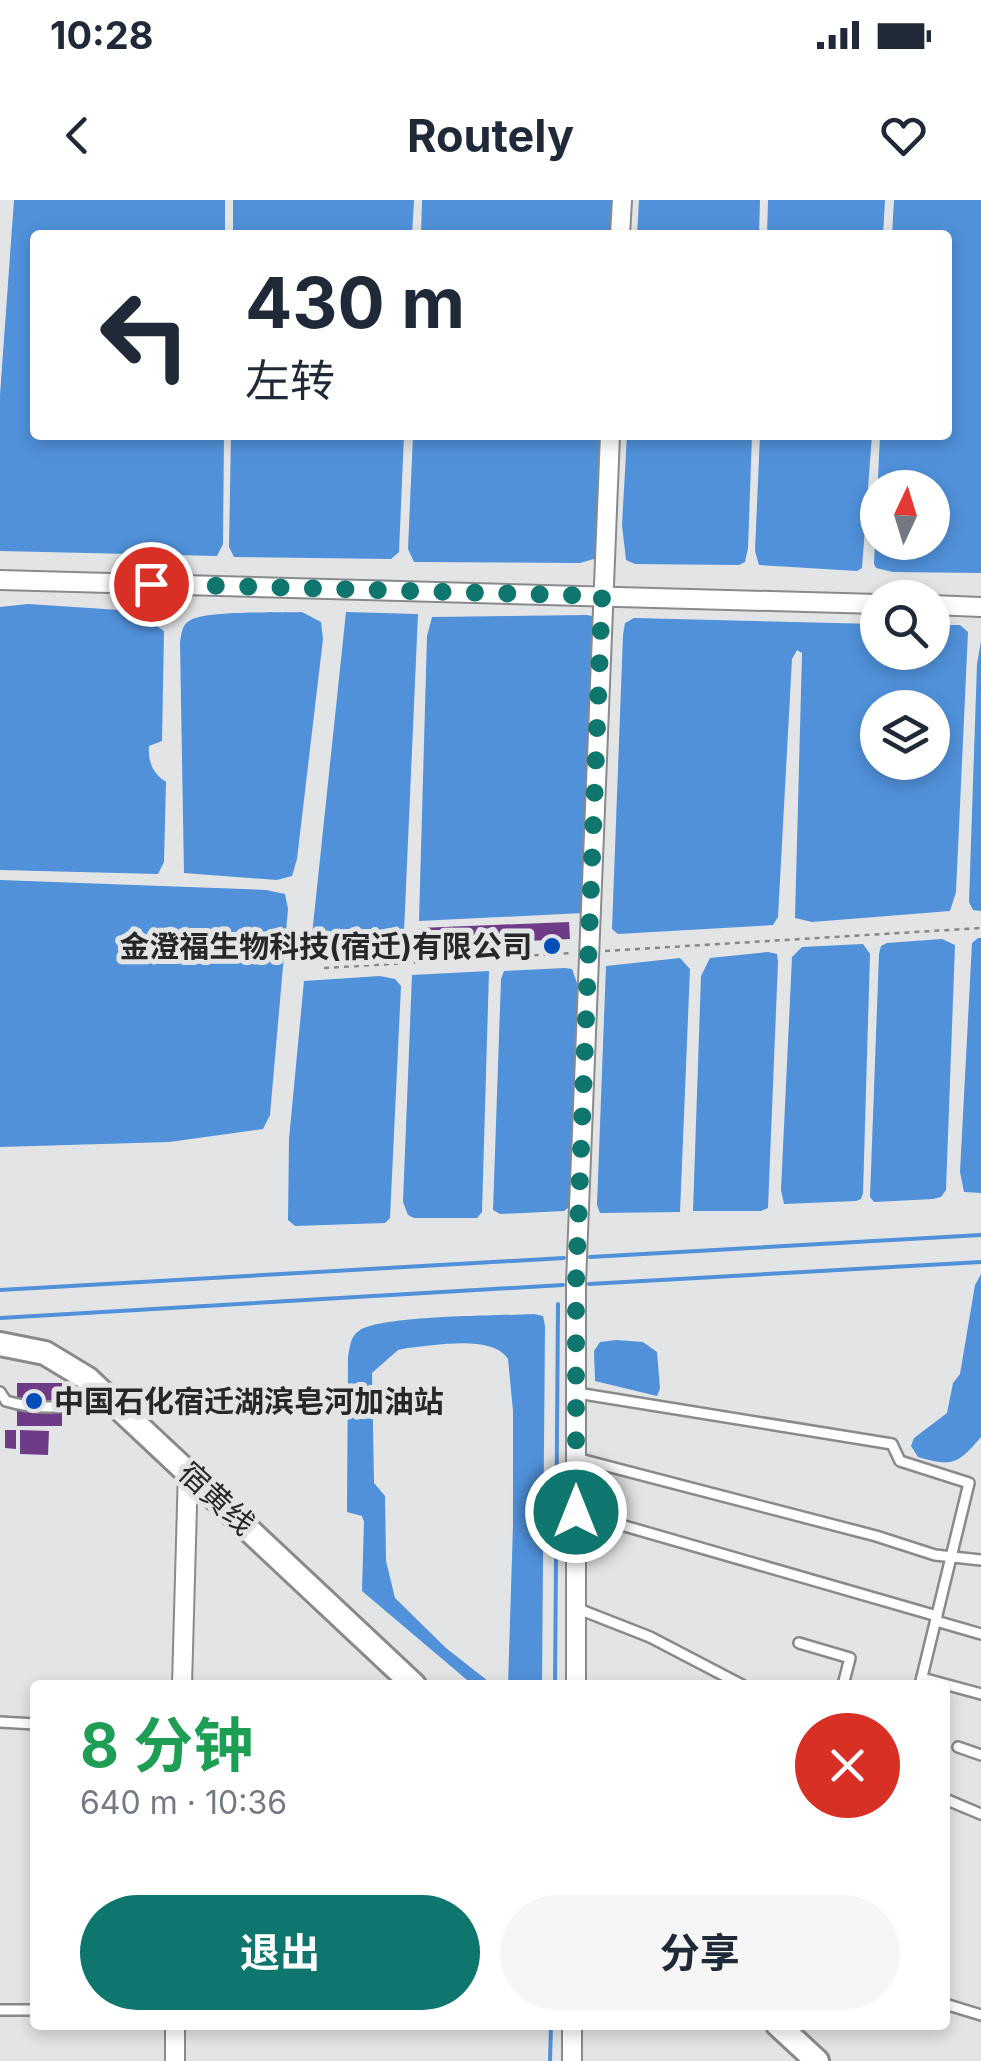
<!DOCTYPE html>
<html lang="zh">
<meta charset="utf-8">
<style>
body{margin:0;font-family:Inter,"Noto Sans SC",sans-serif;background:#f6f6f7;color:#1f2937;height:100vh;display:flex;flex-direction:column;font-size:38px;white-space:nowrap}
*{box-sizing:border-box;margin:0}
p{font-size:32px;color:#747a83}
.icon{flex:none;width:55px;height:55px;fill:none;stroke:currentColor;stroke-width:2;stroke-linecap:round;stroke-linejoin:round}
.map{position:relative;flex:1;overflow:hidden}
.side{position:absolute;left:30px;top:1480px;width:920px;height:350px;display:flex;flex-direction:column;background:#fff;border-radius:10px;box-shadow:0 5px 15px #0003}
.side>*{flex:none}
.guide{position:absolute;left:30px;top:30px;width:922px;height:210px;border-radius:10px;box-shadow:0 5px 15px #0003;background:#fff;color:#1f2937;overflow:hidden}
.needle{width:65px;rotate:4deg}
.controls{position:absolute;left:860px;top:270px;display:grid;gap:20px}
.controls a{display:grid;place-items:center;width:90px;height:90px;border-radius:50%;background:#fff;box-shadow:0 5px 15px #0003;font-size:50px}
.pin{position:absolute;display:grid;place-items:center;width:85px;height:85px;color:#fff;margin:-42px;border:5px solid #fff;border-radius:50%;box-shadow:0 2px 10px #0007}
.me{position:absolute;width:110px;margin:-55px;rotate:0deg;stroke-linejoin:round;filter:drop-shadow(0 0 8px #0008)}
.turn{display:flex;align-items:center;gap:35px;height:210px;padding:0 50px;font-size:45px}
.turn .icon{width:130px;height:130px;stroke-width:2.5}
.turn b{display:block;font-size:70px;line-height:85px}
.round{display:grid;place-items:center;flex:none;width:105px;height:105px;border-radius:52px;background:#f6f6f7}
.overview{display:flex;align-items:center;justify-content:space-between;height:170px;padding:0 50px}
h1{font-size:60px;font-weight:700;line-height:75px;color:#1e9e55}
.cta{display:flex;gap:20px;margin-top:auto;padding:20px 50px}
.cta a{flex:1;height:115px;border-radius:60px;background:#0f766e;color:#fff;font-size:40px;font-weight:700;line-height:115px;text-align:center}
.cta a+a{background:#f6f6f7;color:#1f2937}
.status{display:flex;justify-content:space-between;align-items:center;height:70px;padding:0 50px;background:#fff;direction:ltr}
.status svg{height:28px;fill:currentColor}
header{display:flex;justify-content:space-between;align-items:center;height:130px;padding:0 50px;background:#fff;font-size:45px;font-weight:700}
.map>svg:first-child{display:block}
.water{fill:#5091da;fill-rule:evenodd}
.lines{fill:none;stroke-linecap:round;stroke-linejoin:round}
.stream{stroke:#5091da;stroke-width:4}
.building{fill:#6e3c86}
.lane-casing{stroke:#898a8b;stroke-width:14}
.street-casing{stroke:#898a8b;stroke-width:22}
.secondary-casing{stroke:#898a8b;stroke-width:28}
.path{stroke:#868788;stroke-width:2.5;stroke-dasharray:5 5;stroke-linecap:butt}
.lane{stroke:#fff;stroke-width:9}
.street{stroke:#fff;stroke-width:18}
.secondary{stroke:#fff;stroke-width:22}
.route{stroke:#0f766e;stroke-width:18;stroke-dasharray:0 32.4}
.poi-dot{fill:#004fb8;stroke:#e3e4e5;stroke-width:4}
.labels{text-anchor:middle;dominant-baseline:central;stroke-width:10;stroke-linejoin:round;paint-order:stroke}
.poi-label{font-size:30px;font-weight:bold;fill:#262727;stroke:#e3e4e5;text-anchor:end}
.street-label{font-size:30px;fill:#262727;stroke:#e3e4e5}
</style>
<div class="status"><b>10:28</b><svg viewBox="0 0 49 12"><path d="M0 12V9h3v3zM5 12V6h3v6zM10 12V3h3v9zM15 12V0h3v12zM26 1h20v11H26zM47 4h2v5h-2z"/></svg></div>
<header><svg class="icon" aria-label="back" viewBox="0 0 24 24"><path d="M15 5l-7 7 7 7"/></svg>Routely<svg class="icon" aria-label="heart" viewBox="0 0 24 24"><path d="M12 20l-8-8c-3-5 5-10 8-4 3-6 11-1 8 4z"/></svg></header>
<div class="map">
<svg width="981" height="1861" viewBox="0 0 981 1861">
<rect width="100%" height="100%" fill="#e3e4e5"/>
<g class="water">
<polygon points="14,0 225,0 225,35 35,35 35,235 224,235 223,344 217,356 0,351 0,195"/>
<polygon points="233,0 414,0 412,35 233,35"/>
<polygon points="422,0 616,0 614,35 421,35"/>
<polygon points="639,0 760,0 759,35 637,35"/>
<polygon points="768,0 885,0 883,35 767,35"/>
<path d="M 894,0 L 981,0 L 981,373 L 893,372 L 876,368 L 874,364 L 880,235 L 948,235 L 948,35 L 892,35 ZM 878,288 L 932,288 L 932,342 L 878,342 Z"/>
<polygon points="231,235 404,235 399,352 391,359 234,357 229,347"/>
<polygon points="413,235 605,235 597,358 580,363 414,362 408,349"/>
<polygon points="627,235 752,235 748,348 745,362 739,365 635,364 626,360 622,325"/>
<polygon points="760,235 872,235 862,368 857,371 759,365 755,351"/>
<path d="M 28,404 L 135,411 L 164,431 L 162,541 L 149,546 C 148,561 152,573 166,582 L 164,662 L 158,674 L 0,670 L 0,407 Z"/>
<path d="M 302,412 L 321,422 L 323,439 L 297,659 L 292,676 L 277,680 L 184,673 L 180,443 C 181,435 182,425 189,421 C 203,410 281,413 302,412 Z"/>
<polygon points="346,412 418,414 404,732 392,749 310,754"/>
<polygon points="587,415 595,417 583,713 419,721 427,436 432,417"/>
<path d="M 634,418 L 877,424 L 878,452 L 932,452 L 933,425 L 960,425 L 968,432 L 956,692 L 950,711 L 812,722 L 795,718 L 802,453 L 797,450 L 792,459 L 778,717 L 773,725 L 758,726 L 618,734 L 612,729 L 623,435 L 625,423 ZM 878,508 L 932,508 L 932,562 L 878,562 Z"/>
<polygon points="981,441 981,711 973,710 969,702 977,464"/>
<polygon points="0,680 266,690 285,694 288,709 270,915 263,929 169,942 0,947"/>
<polygon points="978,738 981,738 981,993 964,992 960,972 972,743"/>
<polygon points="942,739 955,745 946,990 941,997 933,999 874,1002 870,997 879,754 881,746 887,743"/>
<polygon points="863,744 870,754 863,993 861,999 856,1001 784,1004 781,990 792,757 802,747"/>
<polygon points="768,752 777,754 778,762 768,1008 761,1011 693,1011 701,776 710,758"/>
<polygon points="680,758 690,769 680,1012 600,1013 597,1005 606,766"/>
<polygon points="565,768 572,769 578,786 569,1007 564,1011 500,1014 493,1010 501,779 504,771"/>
<polygon points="489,771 482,1012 477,1018 414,1018 408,1015 403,1002 412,775"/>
<polygon points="380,776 395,779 401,786 390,1018 385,1023 295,1026 288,1020 289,939 304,781"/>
<path d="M 981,1074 L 981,1237 C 958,1264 953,1267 918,1257 L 911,1246 L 914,1238 L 947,1213 L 953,1183 L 960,1174 L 975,1085 Z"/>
<path d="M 534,1114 L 543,1116 L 545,1126 L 542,1485 L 508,1485 L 513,1325 L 513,1211 L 508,1159 C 492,1134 433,1146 407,1148 L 398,1150 L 372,1173 L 374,1283 L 385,1296 L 386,1361 L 395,1398 L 446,1448 L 493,1485 L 473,1485 L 362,1391 L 364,1322 L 362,1316 L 347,1312 L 348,1157 C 350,1147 350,1136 360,1130 C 386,1115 499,1116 534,1114 Z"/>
<polygon points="616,1140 643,1142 657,1152 660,1188 657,1196 595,1181 594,1151 600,1142"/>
</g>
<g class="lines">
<g class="stream">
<polyline points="590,1057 981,1035"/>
<polyline points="589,1084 981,1062"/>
<polyline points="0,1090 564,1058"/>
<polyline points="0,1118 563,1085"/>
<polyline points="555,1485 558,1104"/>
<polyline points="550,1861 551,1825"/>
</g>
</g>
<g class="building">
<polygon points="569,722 570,739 420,746 419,728"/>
<rect x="17" y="1183" width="45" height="43"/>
<polygon points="5,1230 16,1230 16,1249 5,1248"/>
<polygon points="20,1230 49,1231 48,1255 20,1254"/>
</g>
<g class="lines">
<defs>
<g id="lane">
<path d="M 0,1192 L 6,1201 C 40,1211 71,1208 105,1197"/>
<polyline points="577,1193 892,1244 900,1261 969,1283 920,1485"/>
<polyline points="576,1258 876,1336 935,1355 981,1360"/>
<polyline points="576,1312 937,1416"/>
<polyline points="576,1408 650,1437 742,1485"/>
<polyline points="936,1421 981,1434"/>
<polyline points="799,1443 850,1458 843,1485"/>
<polyline points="922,1478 981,1494"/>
<polyline points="0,1522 35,1524"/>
<polyline points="958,1547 981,1555"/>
<polyline points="945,1599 981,1614"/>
<polyline points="945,1804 981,1815"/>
<polyline points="0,1810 35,1810"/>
</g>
<g id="street">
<polyline points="620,35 622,0"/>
<polyline points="0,380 878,404"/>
<polyline points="932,405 981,407"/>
<polyline points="182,1485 188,1270"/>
<polyline points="576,1485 576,1082 610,235"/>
<polyline points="175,1861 175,1825"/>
<polyline points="572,1861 572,1825"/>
</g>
<g id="secondary">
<polyline points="0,1144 45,1153 88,1179 414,1485"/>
<polyline points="778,1825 817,1861"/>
</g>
</defs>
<use href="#lane" class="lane-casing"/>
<use href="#street" class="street-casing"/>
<use href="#secondary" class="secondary-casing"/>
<g class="path">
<polyline points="605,751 981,728"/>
<polyline points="324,768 572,753"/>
</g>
<use href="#lane" class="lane"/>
<use href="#street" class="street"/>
<use href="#secondary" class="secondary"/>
</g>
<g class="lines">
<polyline class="route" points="151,384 602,396 576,1082 576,1312"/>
</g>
<g class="poi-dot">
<circle cx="552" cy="746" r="10"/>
<circle cx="34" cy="1201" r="10"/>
</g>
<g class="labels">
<g class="poi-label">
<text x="532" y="746">金澄福生物科技(宿迁)有限公司</text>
<text x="54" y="1201" text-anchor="start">中国石化宿迁湖滨皂河加油站</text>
</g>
<g class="street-label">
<text transform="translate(217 1298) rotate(43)">宿黄线</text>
</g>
</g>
</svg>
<div class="controls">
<a><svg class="needle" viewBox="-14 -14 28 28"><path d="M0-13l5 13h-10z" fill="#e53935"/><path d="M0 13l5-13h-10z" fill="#747a83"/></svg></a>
<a><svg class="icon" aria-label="search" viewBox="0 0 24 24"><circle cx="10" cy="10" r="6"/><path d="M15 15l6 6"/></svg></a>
<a><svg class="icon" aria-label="layers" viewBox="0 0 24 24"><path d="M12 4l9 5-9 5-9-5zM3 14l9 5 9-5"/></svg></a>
</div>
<div class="pin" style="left:151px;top:384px;background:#d93025"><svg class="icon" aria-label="arrive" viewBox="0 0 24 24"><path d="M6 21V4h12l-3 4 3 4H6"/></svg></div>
<svg class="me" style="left:576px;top:1312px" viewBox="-20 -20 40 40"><circle r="17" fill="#0f766e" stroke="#fff" stroke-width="3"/><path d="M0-11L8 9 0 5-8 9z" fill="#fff"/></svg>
<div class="guide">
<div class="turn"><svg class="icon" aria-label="left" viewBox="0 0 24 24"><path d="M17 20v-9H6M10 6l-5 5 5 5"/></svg><div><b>430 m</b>左转</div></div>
</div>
<section class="side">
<div class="overview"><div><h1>8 分钟</h1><p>640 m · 10:36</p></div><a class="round" style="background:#d93025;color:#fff"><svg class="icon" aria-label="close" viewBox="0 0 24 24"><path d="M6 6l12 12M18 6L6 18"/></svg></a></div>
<div class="cta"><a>退出</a><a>分享</a></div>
</section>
</div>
